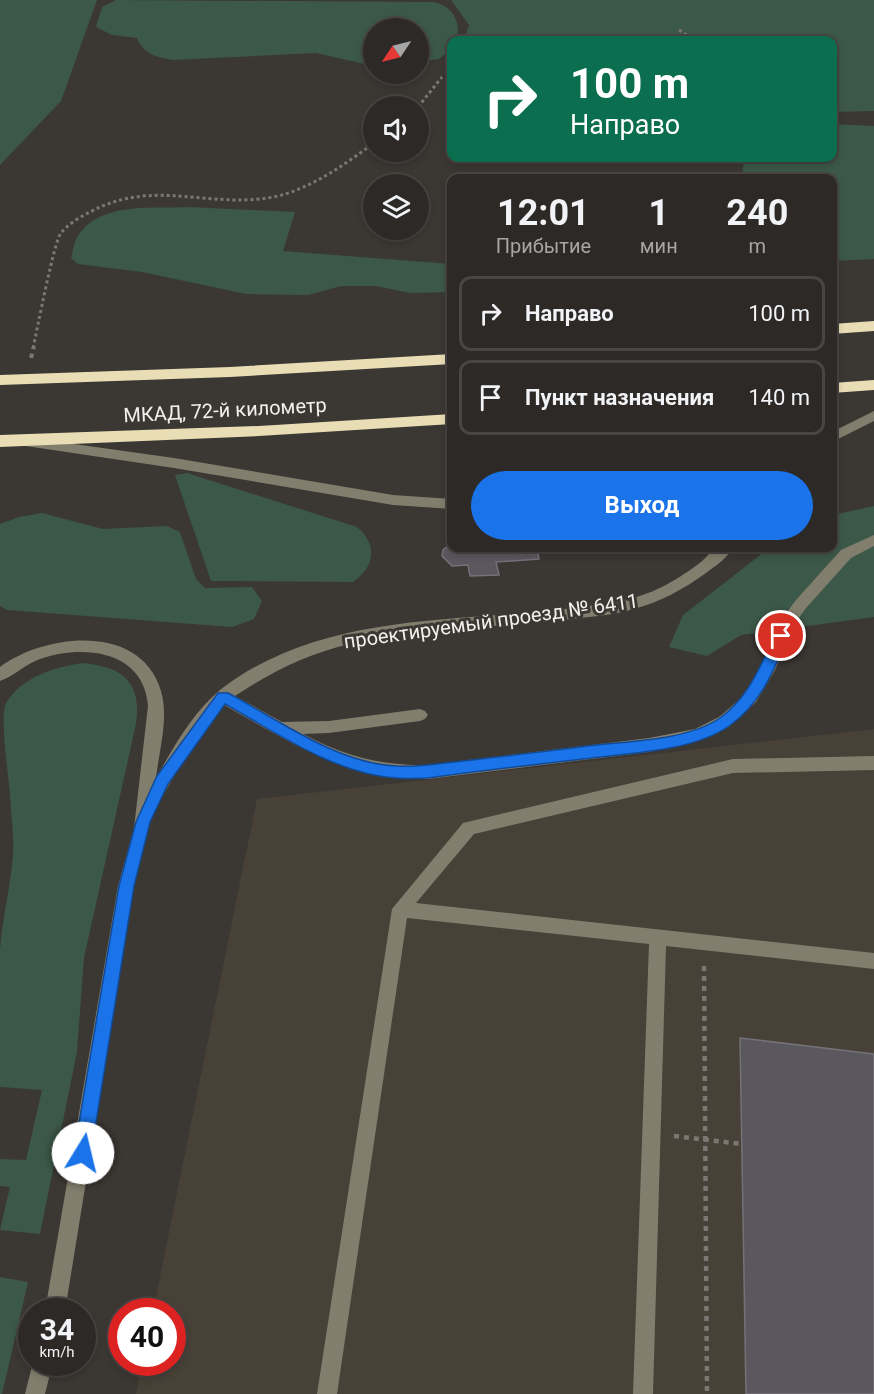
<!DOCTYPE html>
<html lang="ru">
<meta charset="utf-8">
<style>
body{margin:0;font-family:Roboto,sans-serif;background:#383532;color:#f1f3f6;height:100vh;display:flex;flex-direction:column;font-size:22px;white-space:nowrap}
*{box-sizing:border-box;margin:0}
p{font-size:20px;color:#a6a6a7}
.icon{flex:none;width:33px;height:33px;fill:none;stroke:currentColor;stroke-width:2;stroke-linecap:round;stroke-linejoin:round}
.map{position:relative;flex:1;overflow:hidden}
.panel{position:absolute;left:447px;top:174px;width:390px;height:378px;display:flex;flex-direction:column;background:#2c2926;border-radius:12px;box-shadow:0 3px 9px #0003,0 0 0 2px #484543}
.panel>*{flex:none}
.top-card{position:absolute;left:447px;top:36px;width:390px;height:126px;border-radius:12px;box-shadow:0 3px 9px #0003,0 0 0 2px #484543;background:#0b6e4f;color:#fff;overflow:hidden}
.needle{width:39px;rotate:235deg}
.buttons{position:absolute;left:363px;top:18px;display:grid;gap:12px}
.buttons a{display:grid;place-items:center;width:66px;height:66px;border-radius:50%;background:#2c2926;box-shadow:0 3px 9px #0003,0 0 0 2px #484543;font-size:30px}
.speed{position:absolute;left:18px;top:1298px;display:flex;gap:12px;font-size:30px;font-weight:700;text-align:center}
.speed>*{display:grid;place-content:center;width:78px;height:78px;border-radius:50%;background:#2c2926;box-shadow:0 3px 9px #0003,0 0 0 2px #484543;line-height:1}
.speed small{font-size:15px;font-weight:400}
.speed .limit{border:9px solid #d22;background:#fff;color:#111}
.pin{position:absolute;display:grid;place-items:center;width:51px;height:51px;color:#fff;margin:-26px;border:3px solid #fff;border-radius:50%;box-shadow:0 2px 6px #0007}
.me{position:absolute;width:66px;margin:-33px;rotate:9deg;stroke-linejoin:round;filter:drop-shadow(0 0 4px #0008)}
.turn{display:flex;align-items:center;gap:21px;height:126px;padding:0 24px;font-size:27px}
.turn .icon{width:78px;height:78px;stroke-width:2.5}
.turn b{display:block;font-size:42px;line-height:51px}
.eta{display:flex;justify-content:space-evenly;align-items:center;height:102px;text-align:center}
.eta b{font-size:36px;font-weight:700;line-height:42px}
.primary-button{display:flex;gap:12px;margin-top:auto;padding:12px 24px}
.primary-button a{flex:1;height:69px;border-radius:36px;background:#1a73e8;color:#fff;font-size:24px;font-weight:700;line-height:69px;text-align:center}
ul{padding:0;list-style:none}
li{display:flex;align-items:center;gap:18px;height:75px;margin:0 12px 9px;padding:0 12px;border:3px solid #484543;border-radius:12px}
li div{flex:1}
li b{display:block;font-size:22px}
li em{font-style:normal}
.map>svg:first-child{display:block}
.built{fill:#484138}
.green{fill:#3c5848}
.building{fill:#5a585e;stroke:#747278;stroke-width:1.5}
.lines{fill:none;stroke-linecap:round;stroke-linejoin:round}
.path-far2{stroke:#7b7874;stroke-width:3;stroke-dasharray:3 3;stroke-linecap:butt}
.path-far1{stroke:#7b7874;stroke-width:4;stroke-dasharray:4.5 4.5;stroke-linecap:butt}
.path{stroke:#7b7874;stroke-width:4.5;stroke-dasharray:5 5;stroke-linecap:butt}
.minor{fill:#827e6d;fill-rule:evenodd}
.highway{fill:#e9ddb5;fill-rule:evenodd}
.route{fill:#1a73e8;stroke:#114b97;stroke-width:1.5}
.labels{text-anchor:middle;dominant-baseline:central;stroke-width:6;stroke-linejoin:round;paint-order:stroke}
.street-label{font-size:20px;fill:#f2f0ed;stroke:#3b3733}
</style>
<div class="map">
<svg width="874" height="1394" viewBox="0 0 874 1394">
<rect width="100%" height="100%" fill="#3b3733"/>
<polygon class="built" points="874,729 874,1394 136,1394 142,1362 172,1362 172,1311 153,1311 257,799"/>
<g class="green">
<polygon points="0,0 97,0 61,101 0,165"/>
<path d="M 116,0 L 433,2 C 453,6 461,21 457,40 L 452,40 L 451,49 L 439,59 L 419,62 L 418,28 L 374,28 L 373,66 L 316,53 L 173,60 C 157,57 144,55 137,38 L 112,35 L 96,27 L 102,7 Z"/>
<polygon points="451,0 874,0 874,111 833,112 832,40 464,40 469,25"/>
<polygon points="833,124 874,126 874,259 833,261 832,178 742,178 744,158 832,158"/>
<path d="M 189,207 L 295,212 L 283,251 L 451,264 L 451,292 L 411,293 L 375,286 L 341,286 L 308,295 L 246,294 L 142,272 L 78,264 L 71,258 C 73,251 74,241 78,236 C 100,201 154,209 189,207 Z"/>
<path d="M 187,473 L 357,527 C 378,545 375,566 353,582 L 211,581 L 175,475 Z"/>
<polygon points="874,506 874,617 741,635 707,656 669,647 683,615 769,548 832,548 833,515"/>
<polygon points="42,513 103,529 167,526 180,532 196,579 205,588 252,587 262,601 254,619 232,627 7,610 0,606 0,524 19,517"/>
<path d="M 83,663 C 123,667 142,682 136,724 L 84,958 L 77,1052 L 40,1234 L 0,1230 L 10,1187 L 0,1186 L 0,1159 L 26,1160 L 42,1090 L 0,1087 C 0,1042 0,995 0,950 C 2,918 11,886 13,854 C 14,839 12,824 11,809 C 10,782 0,726 5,705 C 20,677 55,667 83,663 Z"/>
<polygon points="0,1277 28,1282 2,1394 0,1394"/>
</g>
<g class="building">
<polygon points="452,543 452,548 537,548 539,559 496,562 499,575 470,576 468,565 452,566 442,556 443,550"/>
<polygon points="740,1038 874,1054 874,1394 746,1394"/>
</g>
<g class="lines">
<g class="path-far2">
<polyline points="679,30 694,40"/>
<polyline points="418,107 442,77"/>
<path d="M 33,348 C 37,331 54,241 61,233 C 68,224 80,217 90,212 C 150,180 199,205 260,199 C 303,195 341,167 374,143"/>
</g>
<polyline class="path-far1" points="31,358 34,346"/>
<g class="path">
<polyline points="704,966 707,1394"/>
<polyline points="674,1136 742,1144"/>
</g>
<g class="minor">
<polygon points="874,411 874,421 832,442 832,432"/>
<polygon points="24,437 174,458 393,495 452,499 452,509 393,505 174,468 19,445 18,442"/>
<path d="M 874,535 L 874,546 L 851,558 L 806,608 L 795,623 L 775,670 L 756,702 L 729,727 L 698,741 L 649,752 L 428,779 C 345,780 294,744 224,705 L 188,752 L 152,814 L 134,886 L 65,1311 L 45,1311 L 118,886 L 134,828 L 148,706 C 144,650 83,644 40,659 C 26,664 14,676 0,681 L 0,667 C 46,633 141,623 161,691 C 169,718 159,751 156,778 C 173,748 193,712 220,690 C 336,600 494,628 628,599 C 654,594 680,578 701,562 C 706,558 712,549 718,548 C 722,546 728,548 732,548 C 728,558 715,566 706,573 C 684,589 660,602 634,609 C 611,616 586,617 562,620 C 491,628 419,628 350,644 C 307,654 271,672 235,696 L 282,722 L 329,721 L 420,709 L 425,711 L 428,715 L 425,719 L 420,721 L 329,733 L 303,734 C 344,756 382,766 428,765 L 649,738 L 695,729 L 719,717 L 746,694 L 762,668 L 784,616 L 796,600 L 841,550 Z"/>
<polygon points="874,756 874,770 733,773 474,834 416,903 874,953 874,969 666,946 653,1394 633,1394 649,944 407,918 337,1394 317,1394 392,909 463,823 733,759"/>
<polygon points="33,1362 53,1362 45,1394 25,1394"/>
</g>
<g class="highway">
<polygon points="874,321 874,331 832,334 832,324"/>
<polygon points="452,354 452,364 230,377 0,385 0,375 230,367"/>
<polygon points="874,380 874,390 832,393 832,383"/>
<polygon points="452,414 452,424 259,436 0,447 0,435 259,426"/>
</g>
</g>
<path class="route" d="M 781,630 L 788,636 C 774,670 761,704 729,726 C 692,752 627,753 583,759 C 531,765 480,771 428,778 C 417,778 406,779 396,778 C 335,774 277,733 225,704 L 168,784 L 150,822 L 134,886 L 91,1153 L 89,1159 L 83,1162 L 77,1159 L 74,1153 L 119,886 L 136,822 L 157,776 L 218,693 L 228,693 C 279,720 336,763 396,766 C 407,767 418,766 428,765 C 481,759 534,753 587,746 C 626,741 687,741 720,718 C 751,695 760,665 777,632 Z"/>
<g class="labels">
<g class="street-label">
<text transform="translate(225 410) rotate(-3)">МКАД, 72-й километр</text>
<text transform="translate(491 621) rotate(-8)">проектируемый проезд № 6411</text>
</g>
</g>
</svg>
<div class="buttons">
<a><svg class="needle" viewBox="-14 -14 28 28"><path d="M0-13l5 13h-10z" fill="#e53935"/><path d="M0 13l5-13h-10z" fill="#a6a6a7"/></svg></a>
<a><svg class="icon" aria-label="sound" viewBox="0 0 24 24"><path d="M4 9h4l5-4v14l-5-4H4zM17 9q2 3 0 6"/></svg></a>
<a><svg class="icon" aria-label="layers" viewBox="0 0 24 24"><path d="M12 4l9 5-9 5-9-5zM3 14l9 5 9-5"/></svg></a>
</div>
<div class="speed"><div>34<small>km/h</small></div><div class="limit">40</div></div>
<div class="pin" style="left:781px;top:636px;background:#d93025"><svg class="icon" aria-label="arrive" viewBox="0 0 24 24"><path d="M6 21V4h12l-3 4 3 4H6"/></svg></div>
<svg class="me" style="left:83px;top:1153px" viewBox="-20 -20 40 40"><circle r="19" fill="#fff"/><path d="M0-13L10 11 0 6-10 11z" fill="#1a73e8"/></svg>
<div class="top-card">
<div class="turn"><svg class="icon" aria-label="right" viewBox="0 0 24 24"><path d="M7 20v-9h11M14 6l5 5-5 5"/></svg><div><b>100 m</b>Направо</div></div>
</div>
<section class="panel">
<div class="eta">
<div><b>12:01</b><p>Прибытие</p></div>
<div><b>1</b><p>мин</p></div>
<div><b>240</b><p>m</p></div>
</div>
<ul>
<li><svg class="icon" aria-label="right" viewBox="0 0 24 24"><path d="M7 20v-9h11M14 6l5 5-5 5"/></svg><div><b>Направо</b></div><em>100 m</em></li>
<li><svg class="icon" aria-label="arrive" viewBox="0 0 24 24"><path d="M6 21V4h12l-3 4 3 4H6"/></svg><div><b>Пункт назначения</b></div><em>140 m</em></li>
</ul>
<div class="primary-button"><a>Выход</a></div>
</section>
</div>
